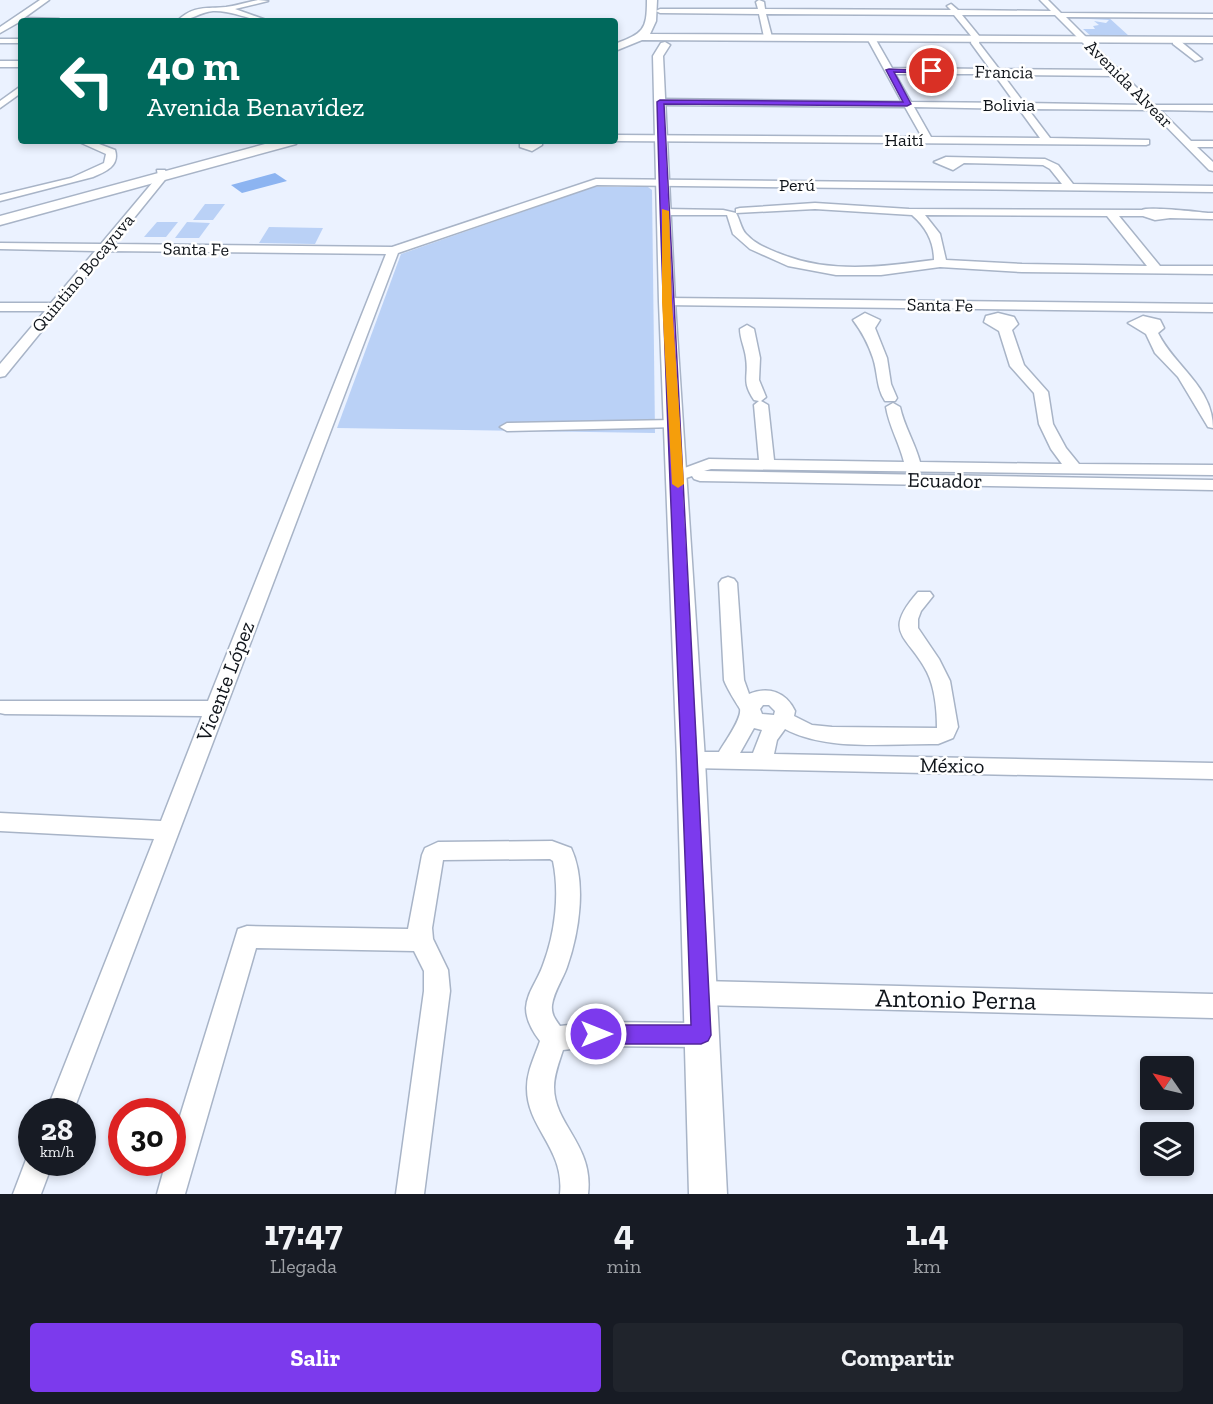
<!DOCTYPE html>
<html lang="es">
<meta charset="utf-8">
<style>
body{margin:0;font-family:"Zilla Slab",serif;background:#20242c;color:#f1f3f6;height:100vh;display:flex;flex-direction:column;font-size:22px;white-space:nowrap}
*{box-sizing:border-box;margin:0}
p{font-size:20px;color:#9ea1a6}
.icon{flex:none;width:33px;height:33px;fill:none;stroke:currentColor;stroke-width:2;stroke-linecap:round;stroke-linejoin:round}
.map{position:relative;height:1194px;overflow:hidden}
.side{display:flex;flex-direction:column;background:#171b24;flex:1}
.side>*{flex:none}
.hud{position:absolute;left:18px;top:18px;width:600px;height:126px;border-radius:6px;box-shadow:0 3px 9px #0003;background:#00695c;color:#fff;overflow:hidden}
.needle{width:39px;rotate:304deg}
.buttons{position:absolute;left:1140px;top:1056px;display:grid;gap:12px}
.buttons a{display:grid;place-items:center;width:54px;height:54px;border-radius:6px;background:#171b24;box-shadow:0 3px 9px #0003;font-size:30px}
.speed{position:absolute;left:18px;top:1098px;display:flex;gap:12px;font-size:30px;font-weight:700;text-align:center}
.speed>*{display:grid;place-content:center;width:78px;height:78px;border-radius:50%;background:#171b24;box-shadow:0 3px 9px #0003;line-height:1}
.speed small{font-size:15px;font-weight:400}
.speed .limit{border:9px solid #d22;background:#fff;color:#111}
.pin{position:absolute;display:grid;place-items:center;width:51px;height:51px;color:#fff;margin:-26px;border:3px solid #fff;border-radius:50%;box-shadow:0 2px 6px #0007}
.me{position:absolute;width:66px;margin:-33px;rotate:90deg;stroke-linejoin:round;filter:drop-shadow(0 0 4px #0008)}
.turn{display:flex;align-items:center;gap:21px;height:126px;padding:0 30px;font-size:27px}
.turn .icon{width:78px;height:78px;stroke-width:2.5}
.turn b{display:block;font-size:42px;line-height:51px}
.eta{display:flex;justify-content:space-evenly;align-items:center;height:102px;text-align:center}
.eta b{font-size:36px;font-weight:800;line-height:42px}
.cta{display:flex;gap:12px;margin-top:auto;padding:12px 30px}
.cta a{flex:1;height:69px;border-radius:6px;background:#7c3aed;color:#fff;font-size:24px;font-weight:800;line-height:69px;text-align:center}
.cta a+a{background:#20242c;color:#f1f3f6}
.map>svg:first-child{display:block}
.green{fill:#bad1f6}
.water{fill:#8cb4f1}
.lines{fill:none;stroke-linecap:round;stroke-linejoin:round}
.minor-casing{stroke:#a8b4c7;stroke-width:3}
.major-casing{stroke:#a8b4c7;stroke-width:3}
.minor{fill:#fff;fill-rule:evenodd}
.major{fill:#fff;fill-rule:evenodd}
.route{fill:#7c3aed;stroke:#51269a;stroke-width:1.5}
.slow{fill:#f59e0b}
.labels{text-anchor:middle;dominant-baseline:central;stroke-width:5;stroke-linejoin:round;paint-order:stroke}
.far-street-label{font-size:18px;fill:#10151b;stroke:#fff}
.street-label{font-size:21px;fill:#10151b;stroke:#fff}
.near-street-label{font-size:26px;fill:#10151b;stroke:#fff}
</style>
<div class="map">
<svg width="1213" height="1194" viewBox="0 0 1213 1194">
<rect width="100%" height="100%" fill="#ebf2ff"/>
<g class="green">
<polygon points="1070,16 1107,16 1129,36 1091,36 1083,29 1095,29 1093,26 1099,25 1094,21 1106,23 1109,20 1072,18"/>
<polygon points="593,187 648,187 652,190 655,433 337,428 401,254"/>
<polygon points="205,204 225,204 213,220 193,220"/>
<polygon points="157,222 178,222 166,237 144,237"/>
<polygon points="187,222 210,223 199,238 175,238"/>
<polygon points="269,227 323,228 315,244 259,243"/>
</g>
<polygon class="water" points="275,173 287,181 242,193 231,185"/>
<g class="lines">
<defs>
<g id="minor">
<polygon points="40,0 49,0 24,18 59,19 63,21 21,21 0,33 0,27"/>
<path d="M 258,0 L 268,1 L 235,9 L 269,21 C 250,21 233,10 213,11 C 200,12 190,21 177,21 C 194,5 206,9 226,7 C 234,6 248,2 258,0 Z"/>
<path d="M 759,0 L 764,2 L 765,9 L 951,10 L 947,6 L 951,4 L 958,10 L 1051,11 L 1040,0 L 1048,0 L 1061,13 L 1213,14 L 1213,18 L 1066,17 L 1154,105 L 1213,105 L 1213,111 L 1160,110 L 1191,141 L 1213,141 L 1213,147 L 1197,147 L 1213,162 L 1213,171 L 1209,170 L 1150,110 L 1028,109 L 1050,138 L 1149,140 L 1149,144 L 1146,145 L 615,141 L 615,135 L 922,137 L 905,107 L 660,105 L 655,102 L 660,99 L 902,102 L 868,40 L 872,38 L 876,40 L 892,68 L 990,69 L 971,43 L 972,37 L 954,15 L 766,14 L 772,37 L 768,39 L 764,37 L 759,14 L 660,13 L 656,11 L 660,9 L 758,9 L 756,2 ZM 962,15 L 1055,15 L 1110,70 L 999,69 L 979,43 L 980,37 ZM 895,74 L 994,74 L 1015,103 L 911,102 ZM 1003,75 L 1115,76 L 1144,105 L 1024,103 ZM 914,107 L 1019,109 L 1040,138 L 931,137 Z"/>
<rect x="0" y="39" width="21" height="4"/>
<polygon points="1173,40 1179,40 1202,59 1195,61 1173,44"/>
<rect x="0" y="61" width="21" height="6"/>
<polygon points="21,86 21,93 0,108 0,101"/>
<path d="M 77,141 L 91,141 L 115,150 C 120,166 105,172 93,177 L 0,201 L 0,195 L 71,178 L 104,163 L 106,154 Z"/>
<polygon points="524,141 542,141 542,145 532,151 520,147 520,143"/>
<polygon points="946,157 1045,159 1058,165 1073,184 1213,186 1213,192 597,185 398,253 73,1112 46,1112 154,839 0,831 0,813 161,821 202,716 5,714 0,713 0,701 208,701 386,254 107,251 5,376 0,377 0,364 45,311 0,311 0,303 51,303 95,251 0,249 0,243 101,244 158,176 157,170 165,170 168,176 113,244 392,247 596,179 1062,184 1050,169 1043,165 964,163 953,170 934,162"/>
<path d="M 815,203 L 909,209 L 1142,210 C 1148,206 1197,212 1210,213 L 1213,213 L 1213,219 L 1210,219 L 1170,218 L 1155,220 L 1143,216 L 1119,216 L 1160,266 L 1213,266 L 1213,274 L 1022,272 L 940,267 L 881,275 L 836,275 L 788,266 L 750,249 L 733,234 L 727,215 L 665,215 L 659,212 L 665,209 L 723,210 L 736,213 L 736,209 L 740,208 ZM 815,209 L 912,215 C 926,227 934,242 934,260 C 881,267 829,274 778,253 C 766,248 755,244 746,234 C 741,229 740,220 736,213 ZM 925,215 L 1107,216 L 1147,266 L 1022,264 L 946,260 L 940,234 Z"/>
<polygon points="667,298 1213,304 1213,312 663,305 661,302"/>
<path d="M 865,313 L 880,320 L 875,328 L 887,358 L 891,384 L 897,398 L 895,401 L 885,401 C 876,387 878,373 873,358 C 868,343 862,332 853,320 Z"/>
<path d="M 998,313 L 1014,317 L 1018,324 L 1012,330 L 1024,365 L 1048,392 L 1053,424 L 1066,448 L 1079,464 L 1213,465 L 1213,475 L 711,469 L 704,471 L 1213,480 L 1213,490 L 700,481 L 694,479 L 692,476 L 677,481 L 669,476 L 671,473 L 709,459 L 759,460 L 754,405 L 759,401 L 754,400 C 741,380 749,378 746,358 C 745,348 740,339 740,329 L 747,325 L 754,329 L 760,358 L 759,380 L 766,397 L 761,401 L 768,405 L 774,460 L 904,462 C 899,442 889,426 886,407 L 893,403 L 900,407 C 904,426 915,443 920,462 L 1062,464 L 1051,449 L 1039,424 L 1034,393 L 1010,366 L 999,331 L 984,322 L 986,316 Z"/>
<path d="M 1143,316 L 1160,320 L 1164,328 L 1158,333 C 1175,367 1213,387 1213,428 L 1208,427 L 1178,377 L 1155,353 L 1146,334 L 1128,323 Z"/>
<polygon points="674,420 681,424 679,427 507,431 500,427 507,423"/>
<path d="M 728,577 L 734,579 L 737,583 L 744,680 L 749,694 C 769,686 786,692 795,711 L 794,716 L 812,725 L 832,727 L 937,728 C 937,711 935,688 927,672 C 908,635 881,634 918,592 L 930,592 L 933,596 L 921,611 L 918,619 L 918,628 L 939,659 L 950,681 L 958,727 L 953,738 L 938,744 C 890,743 828,752 785,729 L 777,740 L 774,754 L 1213,763 L 1213,779 L 691,768 L 684,766 L 681,760 L 684,754 L 691,752 L 719,752 C 724,743 742,719 740,709 C 739,707 727,689 724,680 L 719,583 L 722,579 ZM 763,705 L 769,705 L 775,711 L 774,715 L 762,714 L 760,709 ZM 754,728 L 762,730 L 753,753 L 740,753 Z"/>
<path d="M 552,841 L 571,848 C 587,882 579,933 567,967 C 563,979 554,991 552,1005 C 551,1014 555,1019 560,1026 L 596,1022 L 701,1023 L 710,1026 L 714,1035 L 710,1044 L 701,1047 L 596,1046 L 563,1050 C 559,1062 554,1075 554,1087 C 554,1125 594,1145 588,1194 L 560,1194 C 565,1148 526,1128 527,1087 C 527,1071 535,1056 540,1041 C 533,1032 526,1020 526,1008 C 527,992 538,980 543,965 C 555,934 560,894 553,861 L 550,859 L 443,860 L 432,928 L 433,939 L 448,970 L 450,991 L 424,1194 L 396,1194 L 424,991 L 424,971 L 414,951 L 256,948 L 185,1194 L 157,1194 L 166,1162 L 172,1162 L 172,1142 L 238,929 L 247,926 L 408,929 L 422,855 L 425,848 L 438,842 Z"/>
<polygon points="700,981 1213,994 1213,1018 700,1005 691,1001 687,993 691,985"/>
<polygon points="32,1151 32,1162 53,1162 41,1194 13,1194 29,1152"/>
</g>
<g id="major">
<path d="M 647,0 L 657,0 L 656,21 L 650,34 L 1213,37 L 1213,43 L 642,40 L 615,51 L 615,44 C 643,33 647,31 647,0 Z"/>
<polygon points="665,42 670,45 663,56 675,302 705,760 727,1194 689,1194 677,760 659,302 653,56 661,43"/>
<polygon points="276,141 298,141 296,144 0,225 0,216"/>
</g>
</defs>
<use href="#minor" class="minor-casing"/>
<use href="#major" class="major-casing"/>
<use href="#minor" class="minor"/>
<use href="#major" class="major"/>
</g>
<path class="route" d="M 889,69 L 936,71 L 932,73 L 894,72 L 911,104 L 907,106 L 664,104 C 677,414 697,724 711,1035 L 708,1041 L 701,1044 L 596,1044 L 589,1041 L 587,1034 L 589,1028 L 596,1025 L 691,1025 C 681,717 665,410 657,102 L 660,100 L 903,102 L 886,70 Z"/>
<polygon class="slow" points="662,209 669,211 672,302 684,484 678,488 672,484 662,302"/>
<g class="labels">
<g class="far-street-label">
<text transform="translate(1004 72) rotate(1)">Francia</text>
<text transform="translate(1129 84) rotate(45)">Avenida Alvear</text>
<text x="1009" y="105">Bolivia</text>
<text x="904" y="140">Haití</text>
<text x="797" y="185">Perú</text>
<text transform="translate(196 249) rotate(1)">Santa Fe</text>
<text transform="translate(83 273) rotate(-50)">Quintino Bocayuva</text>
<text transform="translate(940 305) rotate(1)">Santa Fe</text>
</g>
<g class="street-label">
<text transform="translate(945 480) rotate(1)">Ecuador</text>
<text transform="translate(225 681) rotate(-69)">Vicente López</text>
<text transform="translate(952 765) rotate(1)">México</text>
</g>
<g class="near-street-label">
<text transform="translate(956 999) rotate(1)">Antonio Perna</text>
</g>
</g>
</svg>
<div class="buttons">
<a><svg class="needle" viewBox="-14 -14 28 28"><path d="M0-13l5 13h-10z" fill="#e53935"/><path d="M0 13l5-13h-10z" fill="#9ea1a6"/></svg></a>
<a><svg class="icon" aria-label="layers" viewBox="0 0 24 24"><path d="M12 4l9 5-9 5-9-5zM3 14l9 5 9-5"/></svg></a>
</div>
<div class="speed"><div>28<small>km/h</small></div><div class="limit">30</div></div>
<div class="pin" style="left:932px;top:71px;background:#d93025"><svg class="icon" aria-label="arrive" viewBox="0 0 24 24"><path d="M6 21V4h12l-3 4 3 4H6"/></svg></div>
<svg class="me" style="left:596px;top:1034px" viewBox="-20 -20 40 40"><circle r="17" fill="#7c3aed" stroke="#fff" stroke-width="3"/><path d="M0-11L8 9 0 5-8 9z" fill="#fff"/></svg>
<div class="hud">
<div class="turn"><svg class="icon" aria-label="left" viewBox="0 0 24 24"><path d="M17 20v-9H6M10 6l-5 5 5 5"/></svg><div><b>40 m</b>Avenida Benavídez</div></div>
</div>
</div>
<section class="side">
<div class="eta">
<div><b>17:47</b><p>Llegada</p></div>
<div><b>4</b><p>min</p></div>
<div><b>1.4</b><p>km</p></div>
</div>
<div class="cta"><a>Salir</a><a>Compartir</a></div>
</section>
